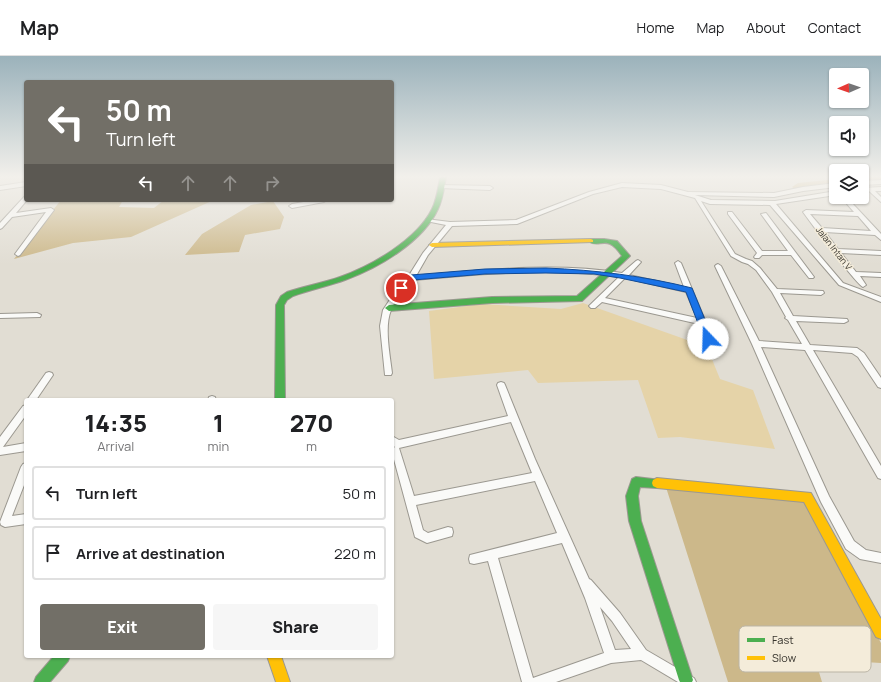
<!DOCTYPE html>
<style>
body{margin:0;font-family:Manrope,sans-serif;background:#f6f6f6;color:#202124;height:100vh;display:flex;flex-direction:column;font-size:15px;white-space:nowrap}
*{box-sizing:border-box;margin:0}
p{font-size:13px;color:#757577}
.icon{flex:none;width:22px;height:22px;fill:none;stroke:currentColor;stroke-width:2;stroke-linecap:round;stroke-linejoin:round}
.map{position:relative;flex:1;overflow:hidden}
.side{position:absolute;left:24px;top:342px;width:370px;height:260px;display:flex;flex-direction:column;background:#fff;border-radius:4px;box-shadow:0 1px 3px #0004}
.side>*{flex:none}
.guide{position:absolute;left:24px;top:24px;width:370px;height:122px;border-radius:4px;box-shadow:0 1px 3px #0004;background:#726f67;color:#fff;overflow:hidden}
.needle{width:26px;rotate:268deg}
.buttons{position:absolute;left:829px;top:12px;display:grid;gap:8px}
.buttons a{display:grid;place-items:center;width:40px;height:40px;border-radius:4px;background:#fff;box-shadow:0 1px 3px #0004;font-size:20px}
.pin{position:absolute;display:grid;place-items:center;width:34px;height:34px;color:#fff;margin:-17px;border:2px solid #fff;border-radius:50%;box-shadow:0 1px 4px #0007}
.me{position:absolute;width:44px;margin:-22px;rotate:339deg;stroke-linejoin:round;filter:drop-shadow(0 0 3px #0008)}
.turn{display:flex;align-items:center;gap:14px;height:84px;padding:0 16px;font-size:18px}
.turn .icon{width:52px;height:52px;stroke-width:2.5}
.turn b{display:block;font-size:28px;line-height:34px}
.lanes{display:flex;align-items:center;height:38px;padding:0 16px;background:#0003;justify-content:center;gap:20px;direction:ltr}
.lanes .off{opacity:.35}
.eta{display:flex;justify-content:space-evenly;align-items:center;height:68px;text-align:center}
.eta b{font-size:24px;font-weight:800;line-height:28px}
.primary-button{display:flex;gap:8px;margin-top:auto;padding:8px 16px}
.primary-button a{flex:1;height:46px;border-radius:4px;background:#726f67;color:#fff;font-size:16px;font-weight:800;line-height:46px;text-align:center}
.primary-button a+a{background:#f6f6f6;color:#202124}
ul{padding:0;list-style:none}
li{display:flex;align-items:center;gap:12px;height:54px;margin:0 8px 6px;padding:0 8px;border:2px solid #e0e0e0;border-radius:4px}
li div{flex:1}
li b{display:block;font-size:15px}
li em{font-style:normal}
header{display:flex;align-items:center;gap:24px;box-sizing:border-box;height:56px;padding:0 20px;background:#fff;border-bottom:1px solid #e0e0e0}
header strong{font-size:19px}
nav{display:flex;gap:22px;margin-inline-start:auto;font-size:14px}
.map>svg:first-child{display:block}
.green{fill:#e5d3a8}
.forest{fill:#ccb88a}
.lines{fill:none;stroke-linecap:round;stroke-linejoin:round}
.river{fill:#c8b077;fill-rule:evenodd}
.street-casing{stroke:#9b9890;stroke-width:2}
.fast-casing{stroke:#9b9890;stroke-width:2}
.slow-casing{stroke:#9b9890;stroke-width:2}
.street{fill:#fafaf8;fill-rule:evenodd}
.fast{fill:#4caf50;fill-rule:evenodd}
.slow{fill:#ffc107;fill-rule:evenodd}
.route{fill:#1a73e8;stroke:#114b97}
.labels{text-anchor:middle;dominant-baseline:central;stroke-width:3;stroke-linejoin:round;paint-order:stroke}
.far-street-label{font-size:9px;fill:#37342d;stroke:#f4ecda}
.key{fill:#f4ecda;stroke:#bbb5a6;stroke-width:1}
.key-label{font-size:11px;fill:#37342d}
</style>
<header>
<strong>Map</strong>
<nav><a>Home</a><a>Map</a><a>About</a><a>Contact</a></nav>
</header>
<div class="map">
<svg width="881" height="626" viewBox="0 0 881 626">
<rect width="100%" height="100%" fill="#e1ddd3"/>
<polygon class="green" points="583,247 707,291 720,323 753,334 775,393 680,381 658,382 638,324 538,327 528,314 434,323 429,255 482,248 561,253"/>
<g class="forest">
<polygon points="61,144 123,144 119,151 154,152 164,144 214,144 131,181 73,187 14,203"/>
<polygon points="273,145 284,161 280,173 245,179 239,196 185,199 202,178 251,149"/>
<polygon points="664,425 800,436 881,587 881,607 815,603 822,626 728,626"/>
</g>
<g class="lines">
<g class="river">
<polygon points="862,121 881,121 881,123 862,128"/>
<polygon points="836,123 836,131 798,135 792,131 798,127"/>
</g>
<defs>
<g id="street">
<polygon points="881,124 881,128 862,129 862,125"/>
<polygon points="26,126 26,130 0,134 0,130"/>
<path d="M 622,127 L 661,129 L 688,136 L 774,137 L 803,131 L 836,127 L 836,131 L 803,135 L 774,141 L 695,139 L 711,144 L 775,145 L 836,135 L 836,139 L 776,148 L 843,227 L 881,241 L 881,246 L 839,229 L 770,149 L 710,148 L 701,145 L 735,198 L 746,203 L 752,205 L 760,212 L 777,233 L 823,235 L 824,237 L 821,239 L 780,237 L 793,260 L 847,263 L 848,265 L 844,267 L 796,265 L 810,289 L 857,292 L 864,297 L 881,322 L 881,332 L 878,331 L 858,301 L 852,297 L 813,294 L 881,410 L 881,423 L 878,422 L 805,294 L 761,291 L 829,440 L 854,485 L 866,494 L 881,497 L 881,507 L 860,503 L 846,493 L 821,446 L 752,288 L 715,210 L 716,209 L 718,208 L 721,210 L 759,285 L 802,288 L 788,264 L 785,262 L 786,261 L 772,236 L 756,214 L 748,208 L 742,206 L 731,200 L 695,142 L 661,133 L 622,131 L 593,138 L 517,168 L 452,170 L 428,199 L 416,220 C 484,214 555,206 622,217 L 636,205 L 638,204 L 641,206 L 629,219 L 684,231 L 675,207 L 678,205 L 681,207 L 713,283 L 712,285 L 706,285 L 699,268 L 602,246 L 595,252 L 591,252 L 589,250 L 591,248 L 619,221 C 551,211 481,218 413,224 C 405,232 395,243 391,254 C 384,271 390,299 392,317 L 391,319 L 385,319 L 380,270 L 383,254 L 399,230 L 408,221 L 423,197 L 446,169 L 426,165 L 426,163 L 450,166 L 516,164 L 589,136 ZM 625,222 L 686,236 L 697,262 L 605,242 Z"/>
<polygon points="442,129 490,130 493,132 490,134 440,132 439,131"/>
<polygon points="881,131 881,135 875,135 881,141 881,146 869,135 862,136 862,132"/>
<polygon points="26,140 26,144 27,144 16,157 51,152 54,154 20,199 18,200 15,198 46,156 12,161 2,172 0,173 0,167 24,141"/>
<polygon points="315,144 327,144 324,146 292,152 289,150 292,148"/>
<path d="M 850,146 L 852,147 L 881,178 L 881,184 L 875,179 L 825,176 L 838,193 L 881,195 L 881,199 L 841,197 L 856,216 L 881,217 L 881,221 L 860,220 L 866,229 L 863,231 C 856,228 811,167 803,156 L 806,154 L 854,156 L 847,148 ZM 810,158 L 858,160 L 871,175 L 822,172 Z"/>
<polygon points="728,156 732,156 762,195 788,195 761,158 766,157 814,221 813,222 809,222 791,199 762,199 759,202 755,202 754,201 757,197 728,158"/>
<polygon points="37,257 41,259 40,261 0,262 0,258"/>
<polygon points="49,316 52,317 53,319 36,344 27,344 46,317"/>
<path d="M 501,326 L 504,327 L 505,329 L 535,403 L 589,523 L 591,524 L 620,557 L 646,594 L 694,622 L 696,626 L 678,626 L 641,604 L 611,607 L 556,626 L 522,626 L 488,505 L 474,508 L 470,507 L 469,503 L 470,499 L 474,498 L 557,477 L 535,425 L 416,449 L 423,474 L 428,477 L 448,471 L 452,472 L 453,476 L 452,480 L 427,487 L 415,481 L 392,396 L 392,393 L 395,391 L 392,389 L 392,380 L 399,384 L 508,360 L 497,329 L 498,327 ZM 511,366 L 532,417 L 414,440 L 399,392 ZM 562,487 L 585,542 L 604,597 L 533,622 L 498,502 ZM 600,551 L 612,565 L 631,593 L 615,594 Z"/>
<polygon points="212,340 215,341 216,344 208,344 209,341"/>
<polygon points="26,349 26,359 3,391 26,387 26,395 0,399 0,381 23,350"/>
<polygon points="26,407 26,424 12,460 26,458 26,468 5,471 1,469 0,466 21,411 23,408"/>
</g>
<g id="fast">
<path d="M 440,121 L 446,121 C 444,132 443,143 438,153 C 423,186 378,212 345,224 C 328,230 310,234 293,240 L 287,244 L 284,249 L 285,344 L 275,344 L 276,249 L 281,240 L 287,236 C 305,230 323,227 340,221 C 371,210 417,184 432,153 C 437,143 438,132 440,121 Z"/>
<path d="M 604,183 L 617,185 L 630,200 L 582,245 L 492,247 L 389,255 L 385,252 L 389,249 L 492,241 L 577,240 L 622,200 C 606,176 600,194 588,185 L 591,183 Z"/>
<polygon points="636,421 661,424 662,427 661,430 657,432 640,431 638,440 641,465 693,624 692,626 680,626 679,624 629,465 626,440 632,423"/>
<polygon points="54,600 70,600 68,605 50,626 34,626 36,621"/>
</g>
<g id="slow">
<polygon points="591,183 593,184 593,186 432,191 429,189 432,187"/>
<polygon points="657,422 811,437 881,563 881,583 876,581 804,446 657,432 653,430 652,427 653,424"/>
<polygon points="267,600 281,600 290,626 276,626"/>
</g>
</defs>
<use href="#street" class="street-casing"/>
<use href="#fast" class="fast-casing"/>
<use href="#slow" class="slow-casing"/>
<use href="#street" class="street"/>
<use href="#fast" class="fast"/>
<use href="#slow" class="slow"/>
</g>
<linearGradient id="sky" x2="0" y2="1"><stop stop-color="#9bb2bb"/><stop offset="0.58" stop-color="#f2f0eb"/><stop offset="1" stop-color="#f2f0eb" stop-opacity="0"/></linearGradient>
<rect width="881" height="208" fill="url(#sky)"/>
<path class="route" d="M 546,212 C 596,214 644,220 692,232 L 713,283 L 708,286 L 704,283 L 686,236 L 620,222 L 594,218 L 546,217 L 485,218 L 413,224 L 404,233 L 397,232 L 411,219 L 485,213 Z"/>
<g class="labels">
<g class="far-street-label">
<text transform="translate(834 192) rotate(52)">Jalan Intan V</text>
</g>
</g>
<rect x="739" y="570" width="132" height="46" rx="6" class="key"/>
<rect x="747" y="582" width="18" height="4" fill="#4caf50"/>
<rect x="747" y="600" width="18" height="4" fill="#ffc107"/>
<g class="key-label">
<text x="772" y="588">Fast</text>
<text x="772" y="606">Slow</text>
</g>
</svg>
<div class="buttons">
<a><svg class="needle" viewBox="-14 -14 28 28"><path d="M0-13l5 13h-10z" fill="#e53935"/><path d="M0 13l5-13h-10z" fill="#757577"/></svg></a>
<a><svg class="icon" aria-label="sound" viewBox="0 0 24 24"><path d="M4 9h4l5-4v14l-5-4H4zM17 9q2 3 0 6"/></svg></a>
<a><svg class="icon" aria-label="layers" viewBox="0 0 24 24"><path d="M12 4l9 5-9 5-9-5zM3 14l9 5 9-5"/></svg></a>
</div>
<div class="pin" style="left:401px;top:232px;background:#d93025"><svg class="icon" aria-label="arrive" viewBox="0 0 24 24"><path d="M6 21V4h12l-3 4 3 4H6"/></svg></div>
<svg class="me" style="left:708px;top:283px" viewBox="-20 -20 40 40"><circle r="19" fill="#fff"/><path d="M0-13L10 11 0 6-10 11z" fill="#1a73e8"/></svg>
<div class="guide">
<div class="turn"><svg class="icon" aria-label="left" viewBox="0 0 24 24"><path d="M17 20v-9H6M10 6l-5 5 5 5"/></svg><div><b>50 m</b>Turn left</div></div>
<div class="lanes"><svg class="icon" aria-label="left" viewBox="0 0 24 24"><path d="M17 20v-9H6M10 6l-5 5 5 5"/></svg><svg class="icon off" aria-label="ahead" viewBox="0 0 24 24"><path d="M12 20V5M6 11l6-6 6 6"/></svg><svg class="icon off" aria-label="ahead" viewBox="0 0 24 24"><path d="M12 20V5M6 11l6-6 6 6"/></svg><svg class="icon off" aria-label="right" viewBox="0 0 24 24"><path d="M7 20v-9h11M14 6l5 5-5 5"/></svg></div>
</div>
<section class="side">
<div class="eta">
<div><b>14:35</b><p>Arrival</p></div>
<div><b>1</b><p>min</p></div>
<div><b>270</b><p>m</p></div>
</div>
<ul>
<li><svg class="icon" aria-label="left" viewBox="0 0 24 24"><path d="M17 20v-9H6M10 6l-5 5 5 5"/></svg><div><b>Turn left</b></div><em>50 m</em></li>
<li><svg class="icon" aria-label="arrive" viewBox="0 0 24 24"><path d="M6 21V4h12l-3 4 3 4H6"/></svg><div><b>Arrive at destination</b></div><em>220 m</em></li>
</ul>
<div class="primary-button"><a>Exit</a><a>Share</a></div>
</section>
</div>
